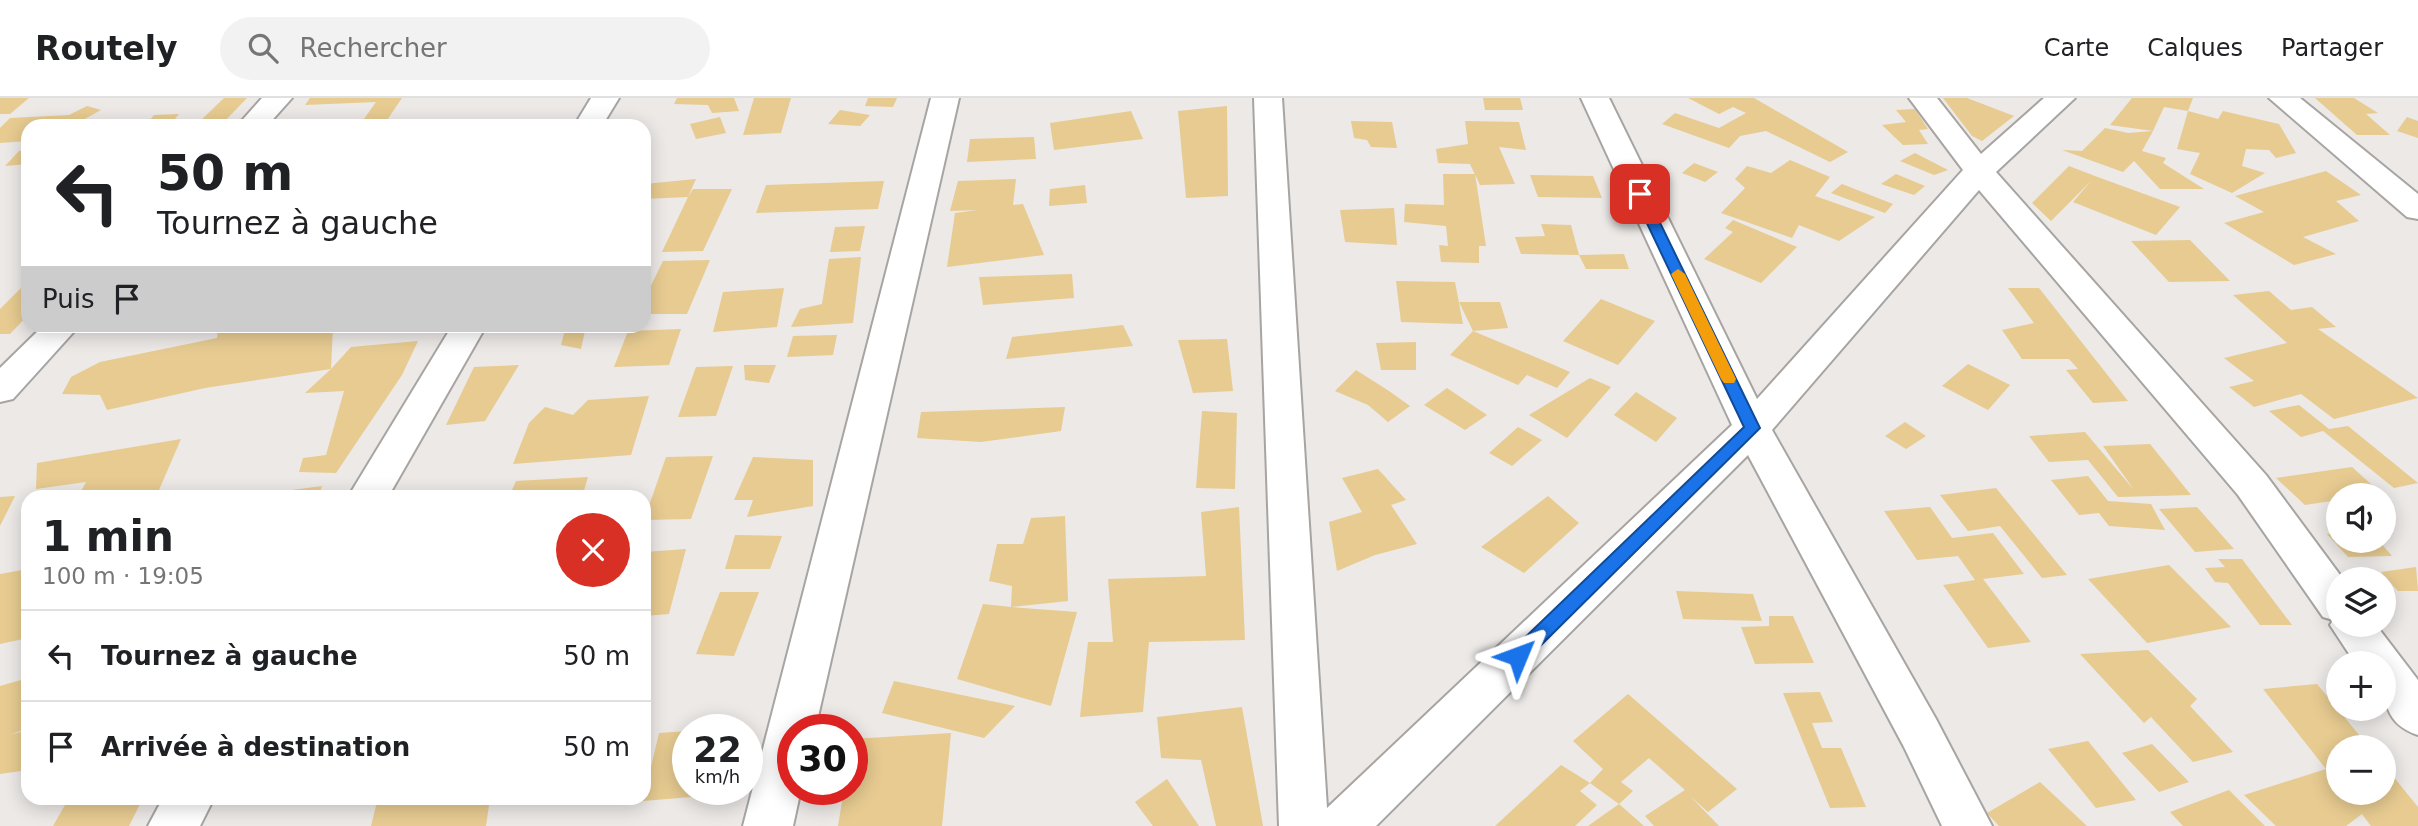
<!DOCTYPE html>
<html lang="fr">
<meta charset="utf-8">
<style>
body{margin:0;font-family:"DejaVu Sans",sans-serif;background:#f2f2f2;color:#202124;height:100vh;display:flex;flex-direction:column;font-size:26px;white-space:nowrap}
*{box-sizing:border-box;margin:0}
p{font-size:23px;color:#757577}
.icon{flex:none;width:38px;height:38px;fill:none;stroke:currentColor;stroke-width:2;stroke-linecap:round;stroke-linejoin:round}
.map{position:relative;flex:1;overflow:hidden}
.details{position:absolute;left:21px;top:392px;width:630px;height:315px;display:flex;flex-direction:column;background:#fff;border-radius:21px;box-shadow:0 4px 18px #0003}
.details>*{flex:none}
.top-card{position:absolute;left:21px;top:21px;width:630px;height:214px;border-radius:21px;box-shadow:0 4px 18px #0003;background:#fff;color:#202124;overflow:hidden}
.buttons{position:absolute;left:2326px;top:385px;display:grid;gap:14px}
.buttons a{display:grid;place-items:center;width:70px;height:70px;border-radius:50%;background:#fff;box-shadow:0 4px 18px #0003;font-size:35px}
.speed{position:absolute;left:672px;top:616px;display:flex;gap:14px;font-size:35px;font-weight:700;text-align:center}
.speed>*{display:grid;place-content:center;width:91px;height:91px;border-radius:50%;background:#fff;box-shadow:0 4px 18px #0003;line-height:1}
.speed small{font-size:18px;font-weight:400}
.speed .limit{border:10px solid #d22;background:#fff;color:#111}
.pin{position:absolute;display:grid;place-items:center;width:60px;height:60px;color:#fff;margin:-30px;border-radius:14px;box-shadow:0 4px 10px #0006}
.me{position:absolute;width:77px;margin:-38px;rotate:46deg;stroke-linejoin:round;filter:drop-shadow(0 0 5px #0008)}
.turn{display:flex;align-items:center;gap:24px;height:147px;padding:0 21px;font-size:32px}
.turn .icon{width:91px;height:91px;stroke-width:2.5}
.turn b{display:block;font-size:49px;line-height:60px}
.then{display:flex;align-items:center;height:66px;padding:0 21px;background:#0003;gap:14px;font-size:26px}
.round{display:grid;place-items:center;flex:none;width:74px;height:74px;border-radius:37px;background:#f2f2f2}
.head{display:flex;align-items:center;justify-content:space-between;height:119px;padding:0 21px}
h1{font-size:42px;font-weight:700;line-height:52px}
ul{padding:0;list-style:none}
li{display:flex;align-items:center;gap:21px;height:91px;padding:0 21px;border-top:2px solid #e0e0e0}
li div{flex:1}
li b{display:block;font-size:26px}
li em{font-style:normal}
header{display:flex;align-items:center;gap:42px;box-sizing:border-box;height:98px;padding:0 35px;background:#fff;border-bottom:2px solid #e0e0e0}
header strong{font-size:33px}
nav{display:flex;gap:38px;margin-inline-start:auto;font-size:24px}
.search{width:490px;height:63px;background:#f2f2f2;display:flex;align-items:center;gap:18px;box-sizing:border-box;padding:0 24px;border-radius:38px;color:#757577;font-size:26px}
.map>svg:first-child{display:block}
.building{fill:#e7cb91}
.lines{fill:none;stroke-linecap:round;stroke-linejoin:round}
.minor-casing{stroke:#a7a4a2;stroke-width:4}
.minor{fill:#fff;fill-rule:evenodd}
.route{fill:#1a73e8;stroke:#114b97;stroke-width:2}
.slow{fill:#f59e0b}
</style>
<header>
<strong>Routely</strong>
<div class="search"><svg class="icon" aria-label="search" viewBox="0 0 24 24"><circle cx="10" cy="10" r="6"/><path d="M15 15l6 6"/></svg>Rechercher</div>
<nav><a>Carte</a><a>Calques</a><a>Partager</a></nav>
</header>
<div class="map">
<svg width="2418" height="728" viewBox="0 0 2418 728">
<rect width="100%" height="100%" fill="#ece9e7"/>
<g class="building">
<polygon points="0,0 29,0 10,16 0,16"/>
<polygon points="224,0 247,0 220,28 195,28"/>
<polygon points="310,0 402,0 383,28 359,28 376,4 305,7"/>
<polygon points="677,0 734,0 739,13 712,15 708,7 674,6"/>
<polygon points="754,0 791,0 781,35 743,37"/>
<polygon points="868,0 897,0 893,9 865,8"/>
<polygon points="1483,0 1520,0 1523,12 1485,12"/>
<polygon points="1688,0 1754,0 1848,54 1830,64 1766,33 1740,38 1729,50 1662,26 1675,15 1719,30 1746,15 1733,9 1719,16"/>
<polygon points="1943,0 1967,0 2014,18 1982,43 1972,38"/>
<polygon points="2132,0 2193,0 2188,13 2164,9 2153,33 2142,53 2166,60 2163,65 2204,91 2160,91 2134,63 2123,74 2062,52 2082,53 2105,30 2128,35 2153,33 2110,27"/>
<polygon points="2315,0 2354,0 2378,15 2366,16 2390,37 2357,37"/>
<polygon points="87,8 101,12 72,28 28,28 28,43 0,45 0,30 10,20 69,17"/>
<polygon points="1227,8 1228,98 1186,100 1178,13"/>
<polygon points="1915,11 1928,31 1919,32 1928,46 1903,47 1882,27 1906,24 1896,12"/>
<polygon points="840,12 870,17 860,28 828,26"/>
<polygon points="1131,13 1143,41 1054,52 1050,25"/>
<polygon points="2188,13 2218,21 2223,13 2279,26 2296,55 2276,60 2269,52 2246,51 2242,68 2265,75 2232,95 2190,76 2200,55 2177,51"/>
<polygon points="179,16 169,28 145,28 154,17"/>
<polygon points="720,19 726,35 696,41 690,26"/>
<polygon points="2407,19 2418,23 2418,40 2397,33"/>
<polygon points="426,23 423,28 395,28 397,24"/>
<polygon points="1351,23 1392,24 1397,50 1371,49 1367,42 1354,40"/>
<polygon points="1465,23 1519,24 1526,52 1499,49 1515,86 1480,87 1470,66 1438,65 1436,51 1468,46"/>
<polygon points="1034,39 1036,61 967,64 970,41"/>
<polygon points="28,52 28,66 5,68 19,53"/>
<polygon points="1915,55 1948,72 1934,77 1900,63"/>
<polygon points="1790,62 1830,79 1815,98 1875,119 1839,143 1799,127 1792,140 1721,115 1745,90 1735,81 1747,68 1771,75"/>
<polygon points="1694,65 1718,74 1705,84 1682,75"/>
<polygon points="2069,68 2095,78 2180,109 2156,137 2073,104 2091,83 2051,123 2032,105"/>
<polygon points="2326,73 2361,97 2336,103 2359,123 2303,139 2336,156 2294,167 2224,125 2264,114 2235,98"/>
<polygon points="1443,76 1475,76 1486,148 1479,148 1479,165 1441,164 1439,147 1448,148 1446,128 1404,124 1405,106 1444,107"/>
<polygon points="1896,76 1925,88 1914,97 1881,86"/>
<polygon points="1530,77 1593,78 1602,100 1538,99"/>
<polygon points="696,81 688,99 693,91 732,91 703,153 662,154 688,99 644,101 644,86"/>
<polygon points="1016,81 1013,107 1023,106 1044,157 947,169 955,115 978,112 950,113 958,83"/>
<polygon points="884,83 878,111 756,115 766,87"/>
<polygon points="1842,86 1893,106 1885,115 1831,95"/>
<polygon points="1085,87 1087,105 1049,108 1050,91"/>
<polygon points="1394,110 1397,147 1345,144 1340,112"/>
<polygon points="1733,122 1797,149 1761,185 1704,161 1733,134 1725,130"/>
<polygon points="1541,126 1571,127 1579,157 1521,156 1515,139 1545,138"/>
<polygon points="865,128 860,153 830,154 835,129"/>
<polygon points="2190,142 2230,183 2169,184 2131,143"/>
<polygon points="1624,156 1629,171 1586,171 1579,157"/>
<polygon points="861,159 853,225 791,229 800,211 822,206 829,161"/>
<polygon points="710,162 687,216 644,216 644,202 663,163"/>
<polygon points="1072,176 1074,200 983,207 979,179"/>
<polygon points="28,183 28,217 10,236 0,236 0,211"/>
<polygon points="1396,183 1455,184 1463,226 1401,224"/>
<polygon points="784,190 777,229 713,234 723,194"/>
<polygon points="2008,190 2039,190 2128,303 2093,305 2066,272 2078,271 2069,261 2022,261 2002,232 2034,225"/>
<polygon points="2269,193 2291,212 2312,209 2336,229 2318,231 2418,300 2334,321 2301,296 2254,309 2229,289 2254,283 2224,260 2287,245 2233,197"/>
<polygon points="1601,201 1655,223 1618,267 1563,243"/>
<polygon points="1459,204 1500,204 1508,230 1473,233"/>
<polygon points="1123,227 1133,248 1006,261 1012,239"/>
<polygon points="218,228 333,228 331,271 351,249 418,243 402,277 336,375 299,374 303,360 326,357 344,293 305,295 331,271 205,290 107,312 100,297 62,296 71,279 100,264 217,240"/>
<polygon points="566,228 586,228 581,251 561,247"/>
<polygon points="681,231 669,267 614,269 628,233"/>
<polygon points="1473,233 1540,261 1570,274 1557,290 1527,277 1518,287 1450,257"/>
<polygon points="837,237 833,257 787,259 793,238"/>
<polygon points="1227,241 1233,293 1193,295 1178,242"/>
<polygon points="1416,244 1416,272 1381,272 1376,245"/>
<polygon points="1968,266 2010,287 1988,312 1942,288"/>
<polygon points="519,267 485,323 446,327 474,269"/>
<polygon points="744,267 776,267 769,285 745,282"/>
<polygon points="733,268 716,318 678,319 696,269"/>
<polygon points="1356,272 1389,293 1410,308 1388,324 1368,307 1335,293"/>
<polygon points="1590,280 1611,289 1567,340 1529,317"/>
<polygon points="1447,290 1487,317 1465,332 1424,307"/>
<polygon points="1636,294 1677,320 1656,344 1614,317"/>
<polygon points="649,298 631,357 513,366 529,325 545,309 573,317 588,302"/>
<polygon points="2299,307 2329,331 2348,328 2418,385 2394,390 2323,333 2301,339 2269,313"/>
<polygon points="1065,309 1061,333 981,344 917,340 921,314"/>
<polygon points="1202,313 1237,315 1235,391 1196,390"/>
<polygon points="1905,324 1926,338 1906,351 1885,338"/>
<polygon points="1518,329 1542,342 1512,368 1489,355"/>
<polygon points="2085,334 2134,392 2103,348 2150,346 2191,397 2118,399 2088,362 2049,364 2029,338"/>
<polygon points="181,341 156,399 78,399 86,384 36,391 37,365"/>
<polygon points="713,358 691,421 644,422 666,359"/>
<polygon points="753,359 813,362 813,408 747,419 753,402 734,402"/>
<polygon points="2352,369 2382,396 2338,397 2338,402 2305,407 2276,380"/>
<polygon points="1378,371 1406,402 1391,407 1417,446 1375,457 1337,473 1329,424 1362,414 1342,380"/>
<polygon points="2088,378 2108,403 2151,406 2165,432 2109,428 2099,415 2079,417 2051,382"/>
<polygon points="588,379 582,399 509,399 516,383"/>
<polygon points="322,388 318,399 254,399 254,397"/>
<polygon points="1996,390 2067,477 2042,480 2000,428 1968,433 1940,397"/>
<polygon points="15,398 0,428 0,399"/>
<polygon points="1548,398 1579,425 1524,475 1481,449"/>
<polygon points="1239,409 1245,542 1149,544 1143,614 1080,619 1088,544 1113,544 1108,481 1206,478 1201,414"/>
<polygon points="1930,409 1952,440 1993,435 2024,476 1983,481 2031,544 1988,550 1943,487 1975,482 1958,458 1917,462 1884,413"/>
<polygon points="2197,409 2234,451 2195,454 2159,411"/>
<polygon points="1065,418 1068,503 1011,509 1077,514 1051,608 957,581 983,506 1011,509 1012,488 989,483 997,446 1023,446 1031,420"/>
<polygon points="2327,436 2338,436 2338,443 2379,443 2392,458 2348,459"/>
<polygon points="735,437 782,438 770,471 725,471"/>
<polygon points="686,451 669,516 644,518 644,454"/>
<polygon points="2218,461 2242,461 2292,527 2260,527 2228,485 2215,484 2205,470 2225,469"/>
<polygon points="2169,467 2231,529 2147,545 2088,481"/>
<polygon points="2416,469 2418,493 2398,493 2381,474"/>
<polygon points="28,471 28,540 0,546 0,476"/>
<polygon points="1676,493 1753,496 1762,523 1683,521"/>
<polygon points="720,494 759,494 734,558 696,556"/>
<polygon points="1769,518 1793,518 1814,565 1755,566 1741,529 1769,528"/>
<polygon points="2148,552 2197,601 2190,608 2233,654 2193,664 2151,619 2144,625 2080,556"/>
<polygon points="28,580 28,630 9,637 28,632 28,672 0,676 0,588"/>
<polygon points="894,583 1015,608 984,640 882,615"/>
<polygon points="2317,586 2369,649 2338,649 2338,695 2384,695 2384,667 2418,709 2418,728 2371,728 2362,716 2346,728 2276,728 2244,697 2326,671 2263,591"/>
<polygon points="1820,594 1833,624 1812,625 1822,650 1841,650 1866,709 1830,710 1783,595"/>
<polygon points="1628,596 1737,691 1708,714 1691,699 1719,728 1654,728 1645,718 1685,692 1649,660 1621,684 1633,693 1619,706 1644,728 1588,728 1619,706 1590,685 1603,671 1573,643"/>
<polygon points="1242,609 1263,728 1216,728 1201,662 1161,660 1157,619"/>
<polygon points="688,633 688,691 717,691 715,697 643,703 659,635"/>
<polygon points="951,635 942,728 838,728 844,691 852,691 852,641"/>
<polygon points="2088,643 2136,702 2096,710 2048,651"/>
<polygon points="2152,646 2189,684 2159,694 2122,655"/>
<polygon points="1561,667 1590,685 1580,693 1597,707 1575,728 1495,728"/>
<polygon points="1167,681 1199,728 1153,728 1135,704"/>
<polygon points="2040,684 2087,728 1999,728 1987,715"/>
<polygon points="2229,692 2265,728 2183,728 2170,714"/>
<polygon points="69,700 143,700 129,728 53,728"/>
<polygon points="378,700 490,700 486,728 371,728"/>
</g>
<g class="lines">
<defs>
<g id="minor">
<polygon points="262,0 292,0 267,28 237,28"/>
<polygon points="591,0 619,0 602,28 574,28"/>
<polygon points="931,0 959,0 815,632 793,632 793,691 801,691 793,728 743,728"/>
<path d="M 1254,0 L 1282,0 L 1327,710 L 1732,327 L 1581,0 L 1609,0 L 1757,301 L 1963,72 L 1909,0 L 1937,0 L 1981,56 L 2044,0 L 2075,0 L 1996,74 L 2266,377 L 2343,481 L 2338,481 L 2338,527 L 2376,527 L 2418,582 L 2418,637 C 2382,625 2384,599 2384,565 L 2355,565 L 2330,527 L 2333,522 L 2323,519 L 2238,397 L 1979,92 L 1772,332 L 1936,621 L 1992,728 L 1942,728 L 1904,649 L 1748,357 L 1376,728 L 1279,728 Z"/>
<polygon points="2269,0 2300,0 2418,96 2418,121 2407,119"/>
<polygon points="43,228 79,228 13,301 0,304 0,270"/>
<polygon points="452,228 486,228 388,399 348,399"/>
<polygon points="163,700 214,700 200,728 148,728"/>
</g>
</defs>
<use href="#minor" class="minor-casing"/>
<use href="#minor" class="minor"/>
</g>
<polygon class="route" points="1635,93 1646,96 1760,330 1525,563 1518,565 1509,558 1512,552 1744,329 1633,96"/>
<polygon class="slow" points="1678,171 1685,176 1736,281 1734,285 1724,285 1721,281 1671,176"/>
</svg>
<div class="buttons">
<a><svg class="icon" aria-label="sound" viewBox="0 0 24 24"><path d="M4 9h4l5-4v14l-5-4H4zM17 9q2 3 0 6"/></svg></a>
<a><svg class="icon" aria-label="layers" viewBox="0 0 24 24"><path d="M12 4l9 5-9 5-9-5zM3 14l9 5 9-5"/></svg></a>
<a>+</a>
<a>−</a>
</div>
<div class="speed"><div>22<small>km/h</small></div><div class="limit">30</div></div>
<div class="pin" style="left:1640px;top:96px;background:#d93025"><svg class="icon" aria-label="arrive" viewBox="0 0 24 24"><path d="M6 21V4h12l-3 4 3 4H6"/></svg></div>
<svg class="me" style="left:1518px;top:558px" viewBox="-20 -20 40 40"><path d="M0-17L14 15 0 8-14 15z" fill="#1a73e8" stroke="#fff" stroke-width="4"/></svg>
<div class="top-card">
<div class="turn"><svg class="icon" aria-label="left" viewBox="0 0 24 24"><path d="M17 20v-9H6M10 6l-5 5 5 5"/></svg><div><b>50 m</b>Tournez à gauche</div></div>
<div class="then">Puis<svg class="icon" aria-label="arrive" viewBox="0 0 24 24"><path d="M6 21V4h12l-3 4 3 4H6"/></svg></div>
</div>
<section class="details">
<div class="head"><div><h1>1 min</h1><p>100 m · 19:05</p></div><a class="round" style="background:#d93025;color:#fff"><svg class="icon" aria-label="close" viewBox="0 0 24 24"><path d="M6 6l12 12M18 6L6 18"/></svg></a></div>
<ul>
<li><svg class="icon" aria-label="left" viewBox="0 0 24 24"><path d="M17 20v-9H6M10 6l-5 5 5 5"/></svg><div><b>Tournez à gauche</b></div><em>50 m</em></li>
<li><svg class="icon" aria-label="arrive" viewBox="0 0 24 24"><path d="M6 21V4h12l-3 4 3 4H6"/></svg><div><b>Arrivée à destination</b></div><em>50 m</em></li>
</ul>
</section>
</div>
